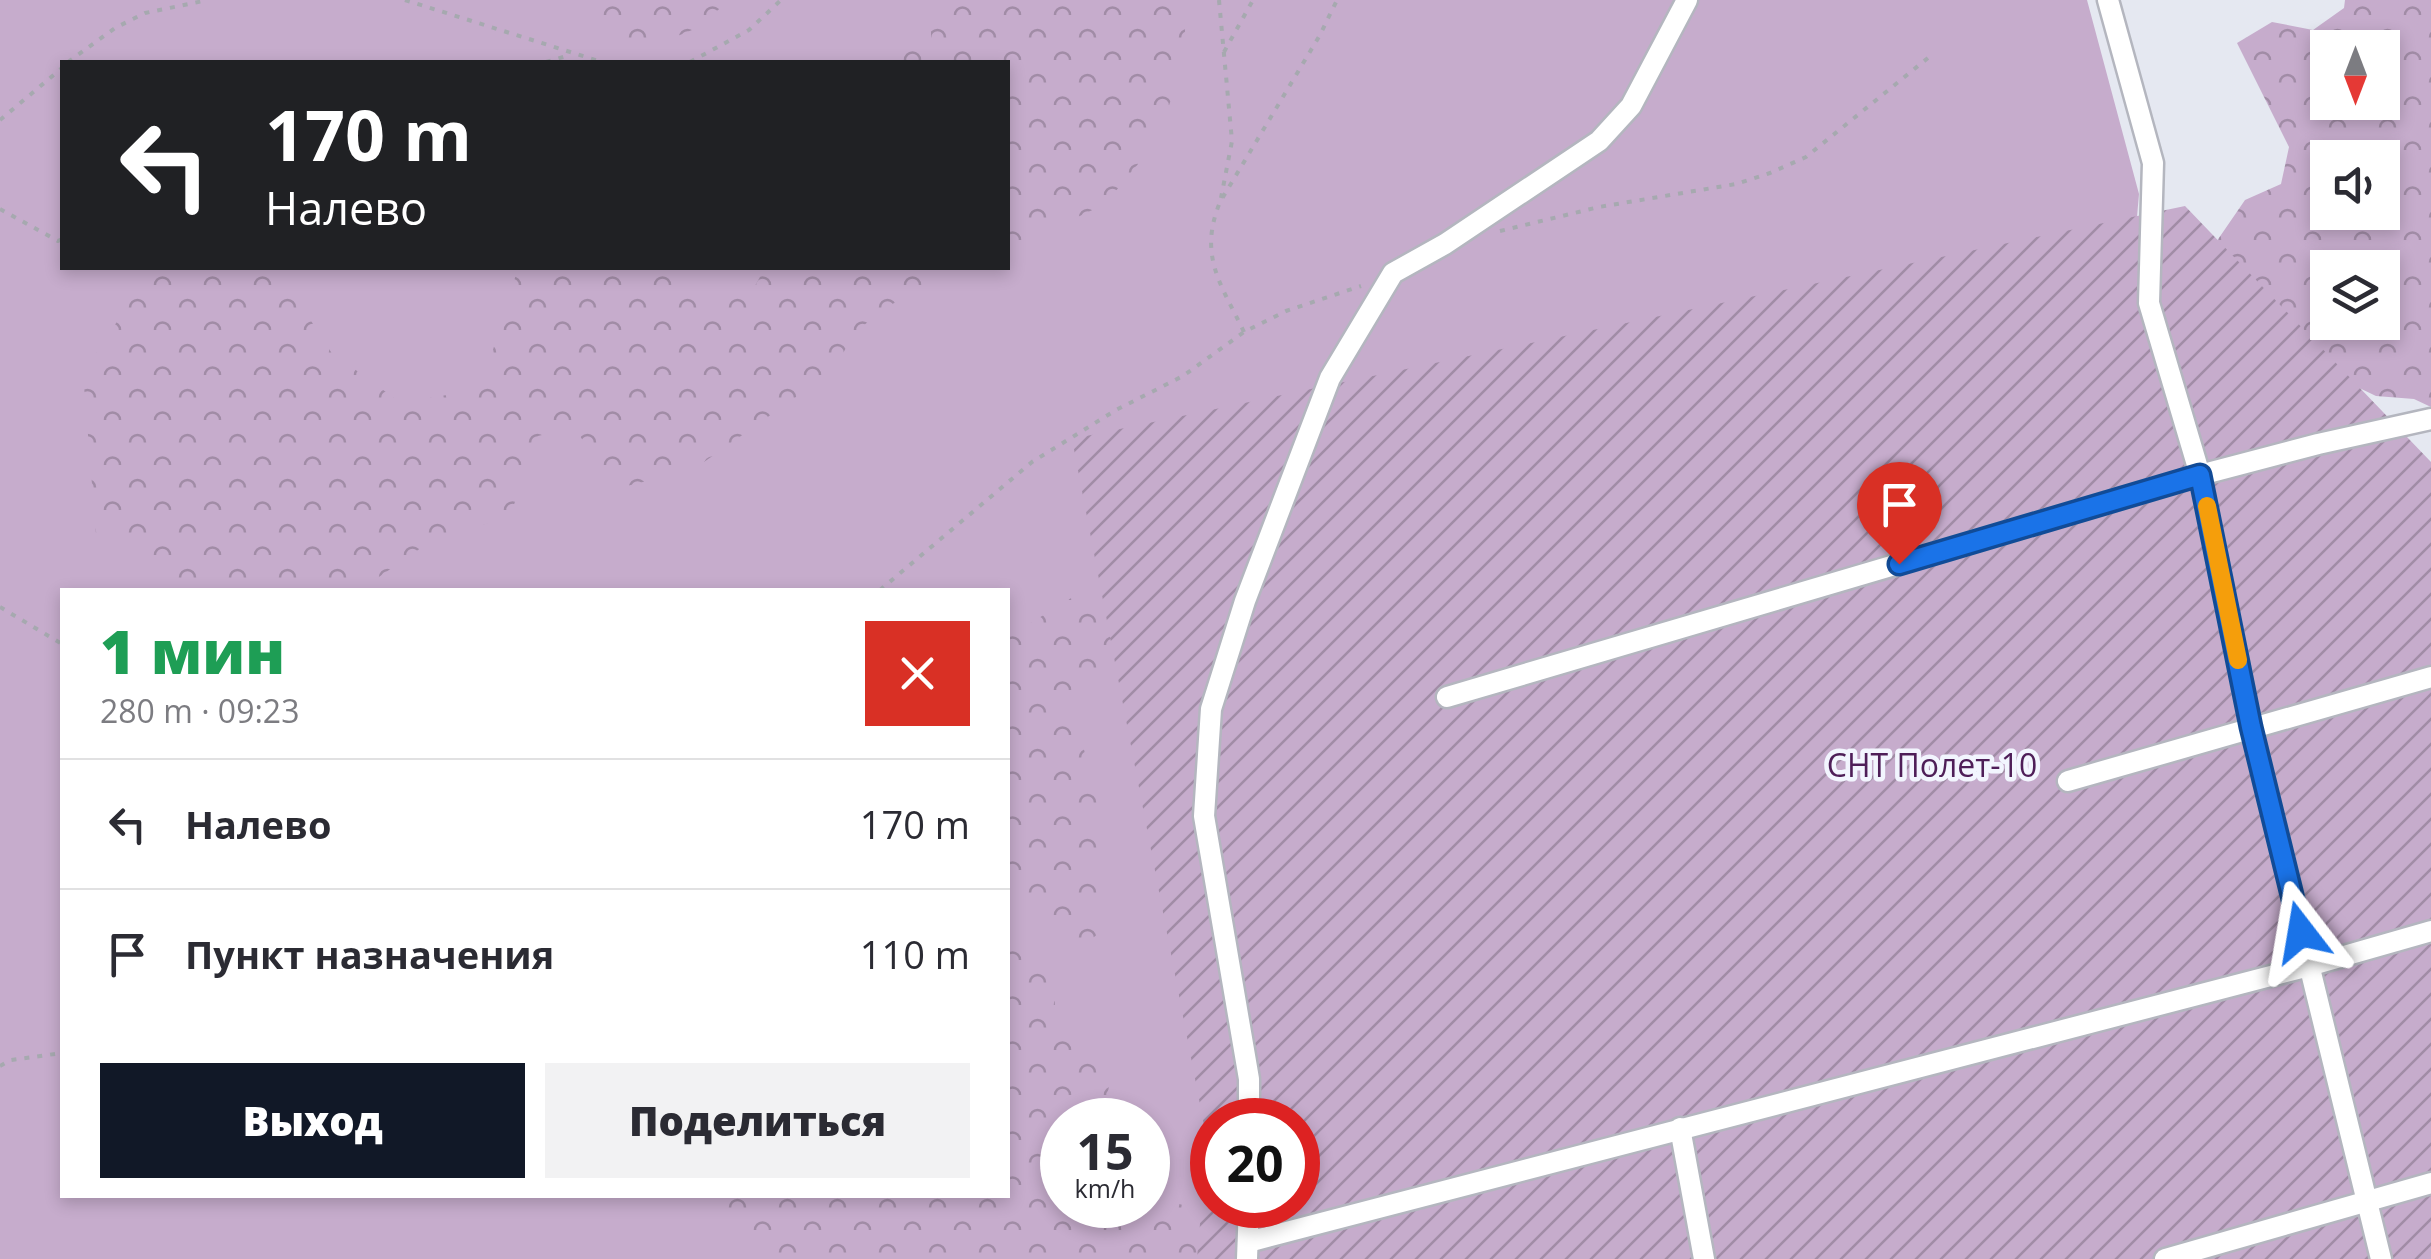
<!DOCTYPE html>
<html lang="ru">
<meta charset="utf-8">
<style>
body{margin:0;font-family:"Open Sans",sans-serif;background:#f2f2f3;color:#2b2b33;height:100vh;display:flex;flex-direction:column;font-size:38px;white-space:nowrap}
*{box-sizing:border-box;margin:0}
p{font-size:32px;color:#7c7c81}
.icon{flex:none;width:55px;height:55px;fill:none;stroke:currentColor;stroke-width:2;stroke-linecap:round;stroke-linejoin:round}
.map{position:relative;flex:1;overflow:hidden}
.drawer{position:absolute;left:60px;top:588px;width:950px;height:610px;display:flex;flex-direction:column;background:#fff;border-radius:0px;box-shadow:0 5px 15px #0003}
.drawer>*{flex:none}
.hud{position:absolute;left:60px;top:60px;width:950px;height:210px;border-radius:0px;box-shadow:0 5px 15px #0003;background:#202124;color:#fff;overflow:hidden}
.needle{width:65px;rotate:180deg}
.tools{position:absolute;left:2310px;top:30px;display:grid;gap:20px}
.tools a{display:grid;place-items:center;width:90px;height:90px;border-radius:0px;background:#fff;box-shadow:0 5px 15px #0003;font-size:50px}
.speed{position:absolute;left:1040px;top:1098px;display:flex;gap:20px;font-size:50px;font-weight:700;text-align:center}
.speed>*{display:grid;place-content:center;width:130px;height:130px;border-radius:50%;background:#fff;box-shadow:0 5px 15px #0003;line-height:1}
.speed small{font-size:25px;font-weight:400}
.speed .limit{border:15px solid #d22;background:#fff;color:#111}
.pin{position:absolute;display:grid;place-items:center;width:85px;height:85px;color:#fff;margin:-102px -42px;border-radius:50% 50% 50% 0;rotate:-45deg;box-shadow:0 0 10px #0007}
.pin .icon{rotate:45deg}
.me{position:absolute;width:110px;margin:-55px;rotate:346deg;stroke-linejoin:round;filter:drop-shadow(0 0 8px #0008)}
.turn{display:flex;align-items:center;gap:35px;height:210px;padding:0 40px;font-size:45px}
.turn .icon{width:130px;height:130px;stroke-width:2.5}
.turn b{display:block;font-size:70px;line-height:85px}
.round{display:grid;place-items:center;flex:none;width:105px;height:105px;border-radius:0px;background:#f2f2f3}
.summary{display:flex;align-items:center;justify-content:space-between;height:170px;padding:0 40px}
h1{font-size:60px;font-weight:800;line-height:75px;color:#1e9e55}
.primary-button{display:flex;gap:20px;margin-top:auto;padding:20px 40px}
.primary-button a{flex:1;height:115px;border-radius:0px;background:#111827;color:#fff;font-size:40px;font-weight:800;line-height:115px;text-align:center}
.primary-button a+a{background:#f2f2f3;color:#2b2b33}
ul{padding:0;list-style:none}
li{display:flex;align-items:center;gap:30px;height:130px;padding:0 40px;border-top:2px solid #e1e1e2}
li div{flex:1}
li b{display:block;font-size:38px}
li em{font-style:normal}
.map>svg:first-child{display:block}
.grass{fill:#c6accc;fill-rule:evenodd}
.forest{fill:url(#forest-crowns);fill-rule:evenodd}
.garden{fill:url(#garden-furrows);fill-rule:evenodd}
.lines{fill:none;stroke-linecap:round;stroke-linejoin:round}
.minor-casing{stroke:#b4b6bf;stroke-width:25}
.path{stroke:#a6a9af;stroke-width:4;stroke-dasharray:5 8;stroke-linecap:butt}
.minor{stroke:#fff;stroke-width:20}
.route-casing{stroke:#114b97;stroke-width:25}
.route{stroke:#1a73e8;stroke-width:18}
.slow{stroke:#f59e0b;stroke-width:18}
.labels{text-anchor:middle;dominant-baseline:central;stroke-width:9;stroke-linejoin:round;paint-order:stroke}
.park-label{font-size:32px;fill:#4e1e58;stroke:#f2f5fe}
</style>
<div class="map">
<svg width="2431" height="1259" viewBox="0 0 2431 1259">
<defs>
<pattern id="forest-crowns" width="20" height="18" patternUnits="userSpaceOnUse" patternTransform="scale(2.5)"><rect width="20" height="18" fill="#c6accc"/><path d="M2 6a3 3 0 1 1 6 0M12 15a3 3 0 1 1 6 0" fill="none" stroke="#a18ca6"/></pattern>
<pattern id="garden-furrows" width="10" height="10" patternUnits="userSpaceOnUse" patternTransform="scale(2.5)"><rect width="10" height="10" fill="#c6accc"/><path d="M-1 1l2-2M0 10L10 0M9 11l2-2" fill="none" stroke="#a18ca6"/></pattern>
</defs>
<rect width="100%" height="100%" fill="#e5e8f1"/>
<path class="grass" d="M 0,0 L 2087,0 L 2139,194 L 2130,296 L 1212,1120 L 1213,1259 L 0,1259 ZM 62,62 L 1008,62 L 1008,268 L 62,268 ZM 62,590 L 1008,590 L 1008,1195 L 62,1195 ZM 1062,1120 L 1148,1120 L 1148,1205 L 1062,1205 Z"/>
<g class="forest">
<polygon points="592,0 731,0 692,30 658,44 615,41 590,12"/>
<polygon points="918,0 1186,0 1184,61 1157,141 1105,204 1008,250 1008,62 893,62 887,52 931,40 931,3"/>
<path d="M 2345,0 L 2431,0 L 2431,407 L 2414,399 L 2376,396 L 2303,361 L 2199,267 L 2245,200 L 2281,184 L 2289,147 L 2237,43 L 2272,22 L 2313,30 L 2344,8 ZM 2328,48 L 2382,48 L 2382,102 L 2328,102 ZM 2328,158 L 2382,158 L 2382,212 L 2328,212 ZM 2328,268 L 2382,268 L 2382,322 L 2328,322 Z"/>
<polygon points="134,268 293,268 306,313 331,352 401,403 481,389 518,268 690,268 709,297 751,293 765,268 970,268 890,305 855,332 833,371 694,469 615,489 574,427 538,436 510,516 431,541 360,590 185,590 164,567 96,534 83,373 128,305"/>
<polygon points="1180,531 1149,663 1070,695 1100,812 1101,932 1070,954 1023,888 1008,892 1008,637"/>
<polygon points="1008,940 1054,986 1056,1028 1111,1077 1102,1120 1062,1120 1062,1205 1148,1205 1148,1194 1195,1209 1215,1242 1210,1259 758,1259 702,1195 1008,1195"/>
</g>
<path class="garden" d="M 2185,206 L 2431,462 L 2431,1259 L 1197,1259 L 1207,1141 L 1072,439 ZM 1212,1120 L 1298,1120 L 1298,1205 L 1212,1205 Z"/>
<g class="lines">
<defs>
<g id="minor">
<polyline points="2108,0 2153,163 2149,303 2200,475 2251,727 2381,1259"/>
<polyline points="1447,697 2200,475 2318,444 2431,419"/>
<polyline points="2068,781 2431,677"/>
<polyline points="1249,1120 1249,1079 1204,816 1211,709 1245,601 1330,378 1393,273 1445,244 1599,141 1631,106 1687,0"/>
<polyline points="1680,1128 1704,1259"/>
<polyline points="1248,1242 2309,966 2431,931"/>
<polyline points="1247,1259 1249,1205"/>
<polyline points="2165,1259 2431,1183"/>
</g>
</defs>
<use href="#minor" class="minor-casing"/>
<g class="path">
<polyline points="405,0 602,62"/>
<polyline points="1219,0 1232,141 1221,198"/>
<polyline points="1224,52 1253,0"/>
<polyline points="68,62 115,28 145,13 208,0"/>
<polyline points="546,62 570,55"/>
<polyline points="690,62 749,30 781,0"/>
<polyline points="0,120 62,68"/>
<polyline points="0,209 58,241 62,239"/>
<polyline points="1500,231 1599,207 1736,184 1770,173 1806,157 1934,53"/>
<path d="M 1244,332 C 1221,284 1198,256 1220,202 L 1320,35 L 1337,0"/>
<polyline points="880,590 1032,462 1116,410 1183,376 1244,332 1286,311 1361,286"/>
<polyline points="0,607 62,644"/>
<polyline points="0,1066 11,1060 62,1053"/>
</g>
<use href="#minor" class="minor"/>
</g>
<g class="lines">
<defs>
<polyline id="route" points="1899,564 2200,475 2251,727 2301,932"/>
</defs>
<use href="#route" class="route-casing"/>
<use href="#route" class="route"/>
<polyline class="slow" points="2207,506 2238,660"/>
</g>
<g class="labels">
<g class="park-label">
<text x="1932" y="764">СНТ Полет-10</text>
</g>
</g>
</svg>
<div class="tools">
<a><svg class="needle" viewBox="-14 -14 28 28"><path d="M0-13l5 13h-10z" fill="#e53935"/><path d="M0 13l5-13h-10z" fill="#7c7c81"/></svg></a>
<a><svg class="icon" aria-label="sound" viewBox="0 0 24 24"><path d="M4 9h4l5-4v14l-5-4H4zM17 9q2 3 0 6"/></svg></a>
<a><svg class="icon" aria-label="layers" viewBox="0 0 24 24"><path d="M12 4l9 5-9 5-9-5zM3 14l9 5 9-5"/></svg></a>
</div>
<div class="speed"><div>15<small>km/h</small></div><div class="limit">20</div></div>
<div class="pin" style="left:1899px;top:564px;background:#d93025"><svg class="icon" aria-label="arrive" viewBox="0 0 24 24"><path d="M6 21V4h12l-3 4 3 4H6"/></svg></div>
<svg class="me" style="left:2301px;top:932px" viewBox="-20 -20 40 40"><path d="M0-17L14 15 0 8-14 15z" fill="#1a73e8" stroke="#fff" stroke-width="4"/></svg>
<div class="hud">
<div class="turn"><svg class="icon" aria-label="left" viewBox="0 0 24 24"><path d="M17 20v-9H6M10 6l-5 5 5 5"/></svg><div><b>170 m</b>Налево</div></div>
</div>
<section class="drawer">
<div class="summary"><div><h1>1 мин</h1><p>280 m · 09:23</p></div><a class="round" style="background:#d93025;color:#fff"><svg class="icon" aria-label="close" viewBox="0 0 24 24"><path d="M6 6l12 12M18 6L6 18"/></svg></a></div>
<ul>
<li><svg class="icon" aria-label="left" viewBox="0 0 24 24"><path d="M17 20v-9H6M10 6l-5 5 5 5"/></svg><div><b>Налево</b></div><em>170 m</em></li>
<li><svg class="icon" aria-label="arrive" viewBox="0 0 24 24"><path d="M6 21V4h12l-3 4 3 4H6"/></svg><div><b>Пункт назначения</b></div><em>110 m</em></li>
</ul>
<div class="primary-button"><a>Выход</a><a>Поделиться</a></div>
</section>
</div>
